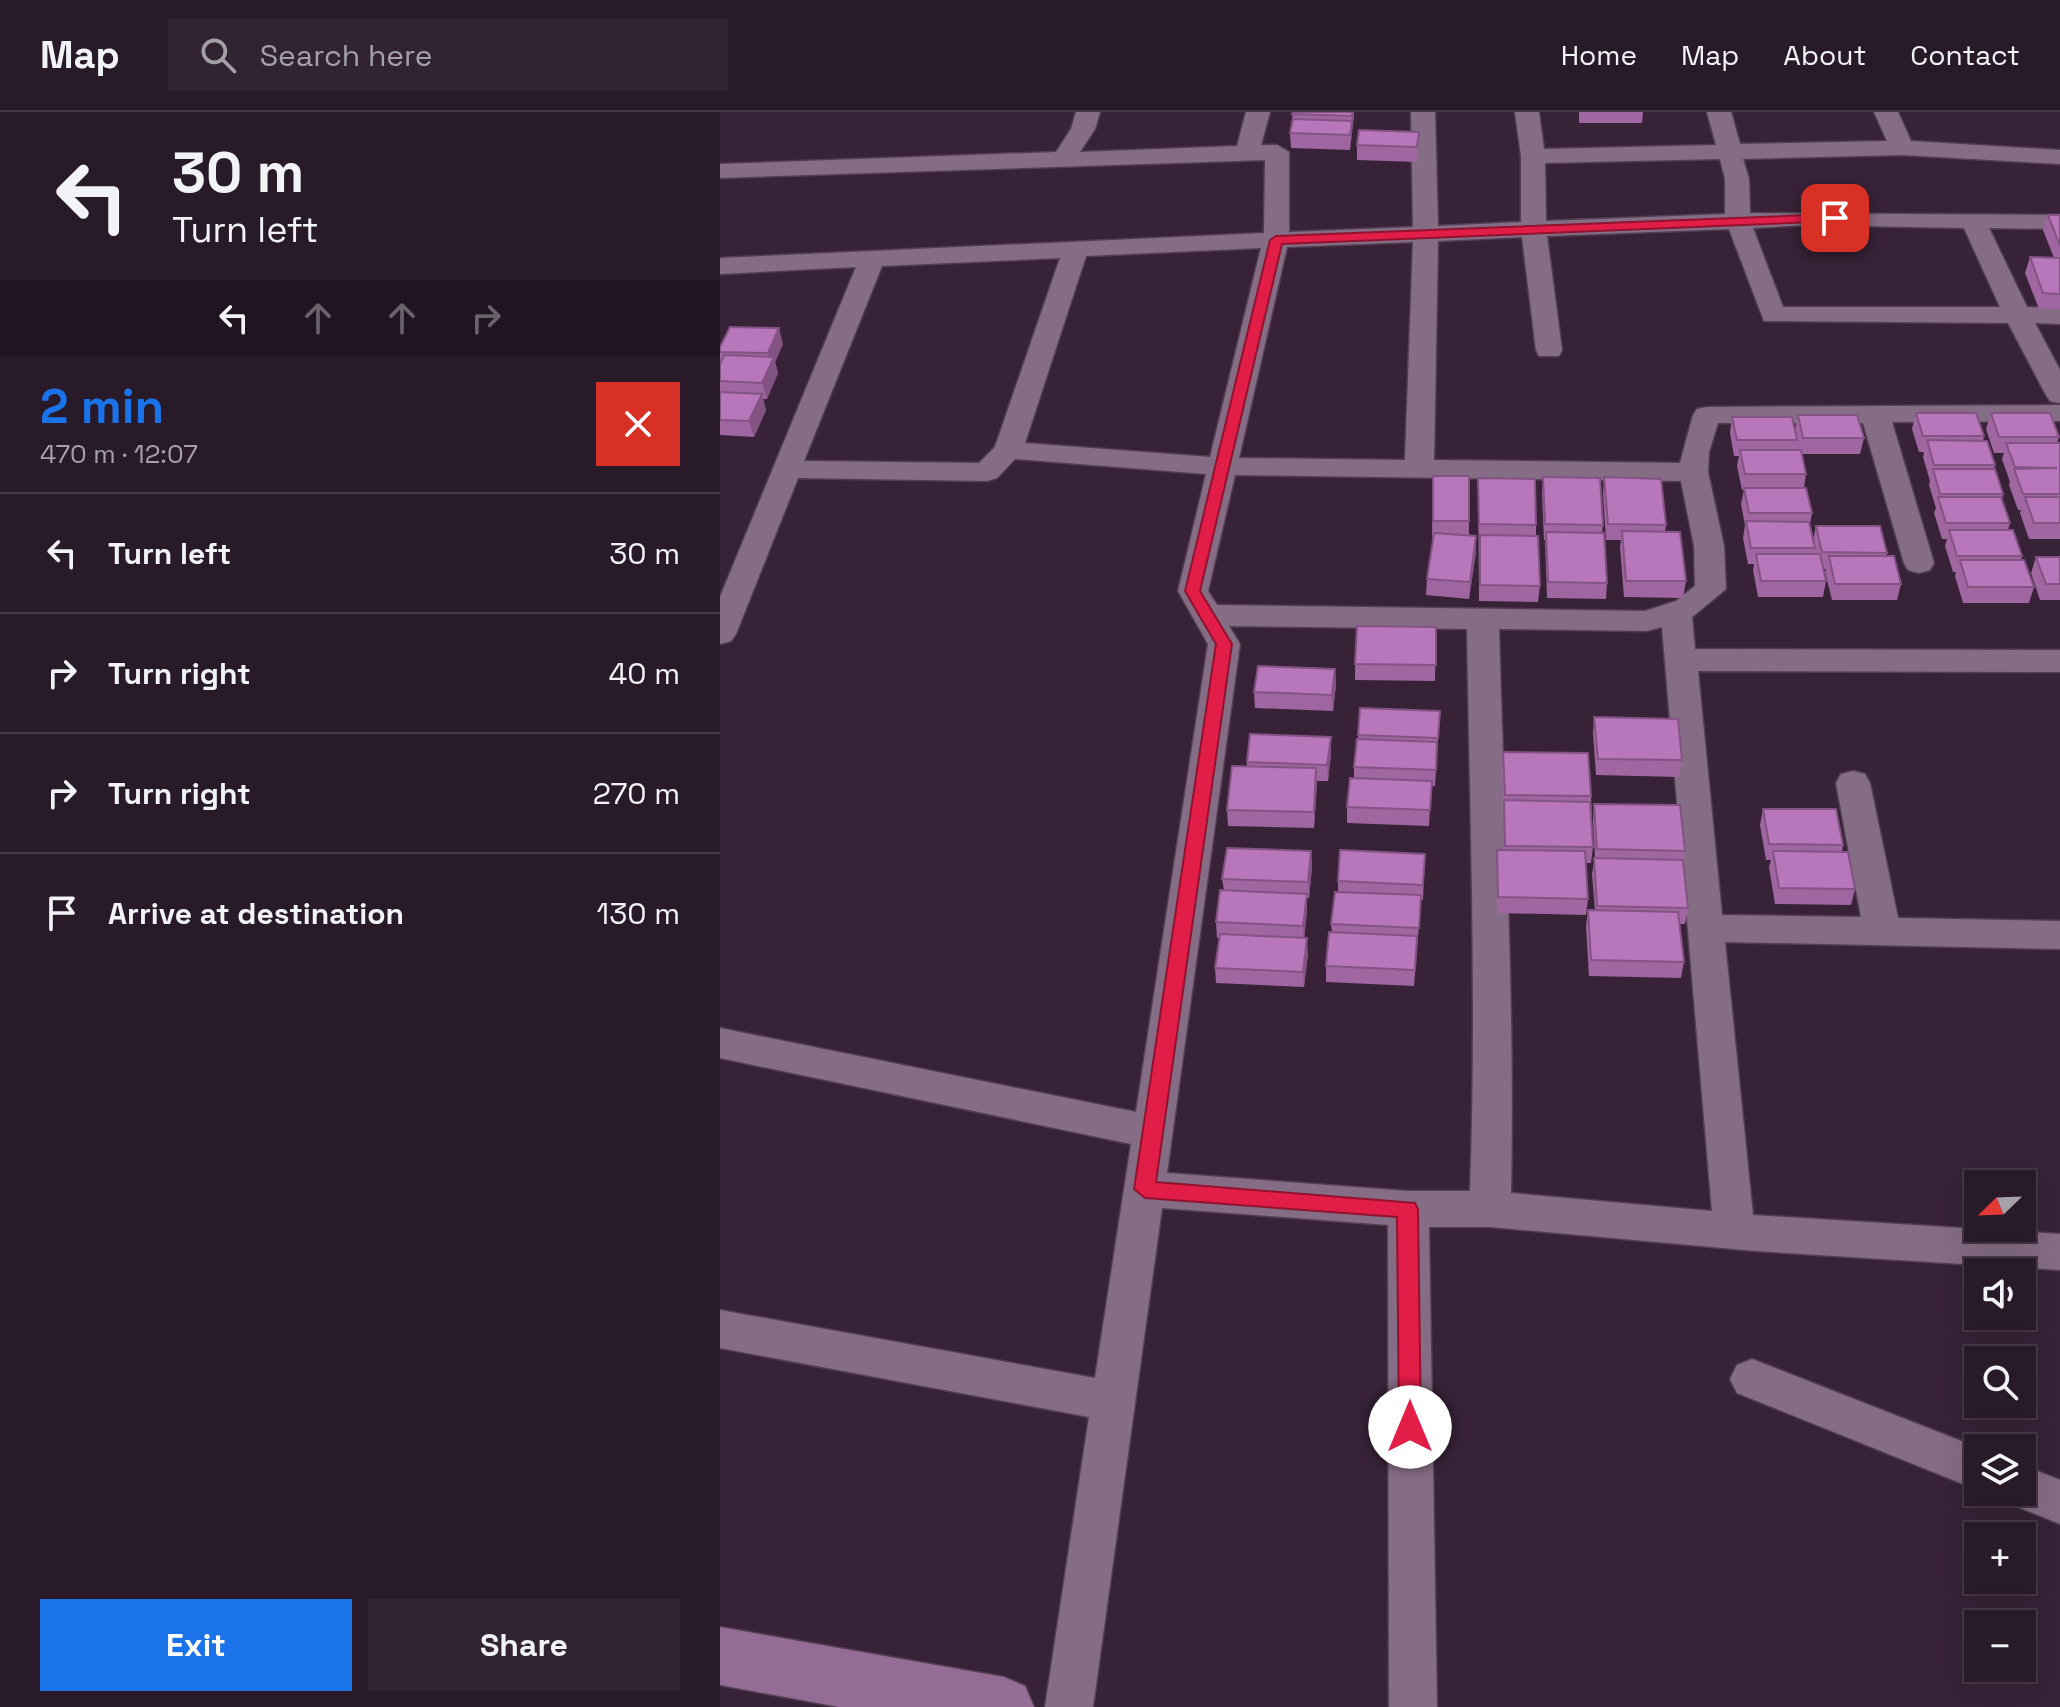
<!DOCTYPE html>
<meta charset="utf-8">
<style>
body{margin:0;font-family:"Space Grotesk",sans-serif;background:#312331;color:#f1f3f6;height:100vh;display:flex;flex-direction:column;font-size:30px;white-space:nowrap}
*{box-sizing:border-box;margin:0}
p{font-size:26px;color:#a5a1a8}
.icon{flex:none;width:44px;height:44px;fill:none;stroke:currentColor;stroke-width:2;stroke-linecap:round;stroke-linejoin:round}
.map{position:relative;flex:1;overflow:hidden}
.sheet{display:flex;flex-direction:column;background:#291a29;width:720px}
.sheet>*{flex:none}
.banner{background:#291a29;color:#f1f3f6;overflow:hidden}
.needle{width:52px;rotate:247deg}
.controls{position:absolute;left:1244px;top:1058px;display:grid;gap:16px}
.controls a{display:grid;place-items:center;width:72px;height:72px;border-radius:0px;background:#291a29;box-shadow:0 8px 32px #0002,0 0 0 2px #453846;font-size:40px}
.pin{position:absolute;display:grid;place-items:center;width:68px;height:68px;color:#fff;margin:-34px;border-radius:16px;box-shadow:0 4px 12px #0006}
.me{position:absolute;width:88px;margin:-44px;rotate:0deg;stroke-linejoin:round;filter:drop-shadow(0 0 6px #0008)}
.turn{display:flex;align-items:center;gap:28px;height:168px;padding:0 40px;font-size:36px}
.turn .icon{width:104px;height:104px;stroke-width:2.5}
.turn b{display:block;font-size:56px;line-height:68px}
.lanes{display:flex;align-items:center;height:76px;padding:0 40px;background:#0003;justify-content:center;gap:40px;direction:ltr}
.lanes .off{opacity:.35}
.round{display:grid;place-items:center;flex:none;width:84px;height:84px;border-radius:0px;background:#312331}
.headline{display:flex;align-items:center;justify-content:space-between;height:136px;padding:0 40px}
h1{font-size:48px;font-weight:800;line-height:60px;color:#1a73e8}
.primary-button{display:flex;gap:16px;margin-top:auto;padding:16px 40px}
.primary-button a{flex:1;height:92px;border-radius:0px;background:#1a73e8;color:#fff;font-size:32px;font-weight:800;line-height:92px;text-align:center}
.primary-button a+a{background:#312331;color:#f1f3f6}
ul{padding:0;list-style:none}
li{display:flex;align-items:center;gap:24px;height:120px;padding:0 40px;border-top:2px solid #453846}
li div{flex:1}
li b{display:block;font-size:30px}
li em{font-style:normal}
header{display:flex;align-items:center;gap:48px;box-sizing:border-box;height:112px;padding:0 40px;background:#291a29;border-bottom:2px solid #453846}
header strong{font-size:38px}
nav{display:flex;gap:44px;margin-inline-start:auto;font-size:28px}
.search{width:560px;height:72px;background:#312331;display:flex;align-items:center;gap:20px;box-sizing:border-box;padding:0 28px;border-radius:0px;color:#a5a1a8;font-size:30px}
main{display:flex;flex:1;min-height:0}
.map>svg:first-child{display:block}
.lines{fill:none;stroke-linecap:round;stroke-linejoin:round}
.street-casing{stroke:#513f51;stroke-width:3}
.secondary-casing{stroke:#513f51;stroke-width:3}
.street{fill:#856d85;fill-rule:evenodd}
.secondary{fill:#946c95;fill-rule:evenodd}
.wall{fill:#9f66a1}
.shaded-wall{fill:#825383}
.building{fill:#b977bb;stroke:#825383;stroke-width:2}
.route{fill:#e11d48;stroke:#92132f;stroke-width:2}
</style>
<header>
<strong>Map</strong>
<div class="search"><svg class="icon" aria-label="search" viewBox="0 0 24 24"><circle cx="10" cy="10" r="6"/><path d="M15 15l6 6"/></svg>Search here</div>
<nav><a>Home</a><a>Map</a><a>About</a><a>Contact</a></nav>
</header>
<main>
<section class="sheet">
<div class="banner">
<div class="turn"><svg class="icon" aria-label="left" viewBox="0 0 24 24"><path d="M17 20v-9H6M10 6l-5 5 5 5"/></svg><div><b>30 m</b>Turn left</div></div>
<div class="lanes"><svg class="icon" aria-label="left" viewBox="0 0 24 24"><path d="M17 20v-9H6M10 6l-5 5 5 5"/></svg><svg class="icon off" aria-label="ahead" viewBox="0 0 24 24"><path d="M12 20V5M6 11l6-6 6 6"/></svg><svg class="icon off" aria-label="ahead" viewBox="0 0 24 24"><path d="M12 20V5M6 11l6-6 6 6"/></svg><svg class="icon off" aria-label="right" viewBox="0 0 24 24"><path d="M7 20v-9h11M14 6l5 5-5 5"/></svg></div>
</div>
<div class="headline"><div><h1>2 min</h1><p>470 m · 12:07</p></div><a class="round" style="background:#d93025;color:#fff"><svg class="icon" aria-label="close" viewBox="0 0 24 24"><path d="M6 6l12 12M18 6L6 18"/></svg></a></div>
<ul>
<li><svg class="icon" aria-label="left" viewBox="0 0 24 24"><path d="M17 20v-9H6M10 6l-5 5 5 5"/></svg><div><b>Turn left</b></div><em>30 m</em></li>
<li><svg class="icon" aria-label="right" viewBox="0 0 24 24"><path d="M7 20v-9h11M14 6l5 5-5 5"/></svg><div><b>Turn right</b></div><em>40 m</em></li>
<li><svg class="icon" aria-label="right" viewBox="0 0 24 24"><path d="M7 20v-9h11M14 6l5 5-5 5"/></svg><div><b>Turn right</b></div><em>270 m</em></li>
<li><svg class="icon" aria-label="arrive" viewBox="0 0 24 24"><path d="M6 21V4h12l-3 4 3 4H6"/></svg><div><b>Arrive at destination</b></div><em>130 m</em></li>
</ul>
<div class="primary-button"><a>Exit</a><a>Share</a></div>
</section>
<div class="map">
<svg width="1340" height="1595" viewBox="0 0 1340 1595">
<rect width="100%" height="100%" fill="#372237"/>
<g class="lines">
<defs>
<g id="street">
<path d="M 356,0 L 380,0 L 375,17 L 360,40 L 517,34 L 526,0 L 550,0 L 541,33 L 557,33 L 569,40 L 569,120 L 693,115 L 691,0 L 715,0 L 718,114 L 801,110 L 801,44 L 795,0 L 819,0 L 824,37 L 996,33 L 987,0 L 1011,0 L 1020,32 L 1167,29 L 1154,0 L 1178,0 L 1191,29 L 1340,38 L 1340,52 L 1182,43 L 1023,47 L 1029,67 L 1030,101 L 1340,103 L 1340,117 L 1269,116 L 1307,195 L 1340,196 L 1340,212 L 1315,211 L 1340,258 L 1340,291 L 1330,289 L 1326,283 L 1288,211 L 1044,209 L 1009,117 L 827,124 L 842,238 L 839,244 L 819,244 L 816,238 L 802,125 L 718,129 L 714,348 L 960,351 L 973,303 L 977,297 L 987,295 L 1340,293 L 1340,309 L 1172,310 L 1214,451 L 1210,458 L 1199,461 L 1188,458 L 1184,451 L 1143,311 L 998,311 L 989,340 L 988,360 L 1004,434 L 1006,477 L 972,505 L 975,537 L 1340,538 L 1340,560 L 978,559 L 1002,803 L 1141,805 L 1116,671 L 1121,662 L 1133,659 L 1145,662 L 1150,671 L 1178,806 L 1340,809 L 1340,837 L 1005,830 L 1033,1103 L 1340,1122 L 1340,1158 L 1036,1139 L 770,1115 L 709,1115 L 717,1595 L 669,1595 L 668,1113 L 442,1096 L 373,1595 L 325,1595 L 369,1305 L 0,1236 L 0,1198 L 375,1266 L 411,1032 L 0,946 L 0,916 L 416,1000 L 488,532 L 458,479 L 486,362 L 295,347 L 277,366 L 267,369 L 78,366 L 16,522 L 11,529 L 0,532 L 0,485 L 136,155 L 0,162 L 0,146 L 544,121 L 545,48 L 0,66 L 0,52 L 336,40 L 351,17 ZM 1000,47 L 1005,67 L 1005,102 L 826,109 L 825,51 ZM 1087,113 L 1244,116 L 1280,195 L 1063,195 L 1033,116 ZM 693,130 L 685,348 L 519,346 L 567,135 ZM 541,136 L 490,345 L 305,331 L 366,144 ZM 340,146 L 275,335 L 259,351 L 84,349 L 162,154 ZM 515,363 L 961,369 L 974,434 L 975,474 L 956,489 L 925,499 L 497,493 L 488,479 ZM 509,514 L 747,517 C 750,704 757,892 750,1079 L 688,1079 L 447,1061 L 520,532 ZM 942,515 L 992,1099 L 791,1081 C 795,893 784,705 779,517 L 927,519 Z"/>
<polygon points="1032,1247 1259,1336 1258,1378 1017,1281 1010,1267 1017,1253"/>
<polygon points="1302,1353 1340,1368 1340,1412 1286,1390 1281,1380 1302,1380"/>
</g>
<polygon id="secondary" points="0,1515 284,1565 305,1574 314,1595 119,1595 0,1573"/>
</defs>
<use href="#street" class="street-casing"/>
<use href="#secondary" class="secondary-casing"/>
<use href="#street" class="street"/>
<use href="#secondary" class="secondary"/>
</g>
<g class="wall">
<polygon points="573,0 634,0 630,38 571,36 570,21"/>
<polygon points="859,0 923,0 922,11 859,11"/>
<polygon points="699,20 697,50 637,48 637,33"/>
<polygon points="1328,103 1340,103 1340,197 1319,197 1305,161 1310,145 1334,146 1323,118"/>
<polygon points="63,232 55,250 58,261 47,287 43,287 46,298 34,325 0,323 0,235"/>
<polygon points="1196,301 1264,324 1263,329 1275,353 1274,357 1283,382 1282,388 1290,411 1288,418 1302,444 1301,448 1314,475 1309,491 1243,491 1235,464 1236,460 1233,460 1225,434 1227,427 1222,427 1214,401 1216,396 1209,373 1210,369 1203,345 1204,340 1199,340 1192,317"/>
<polygon points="1271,301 1339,325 1337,331 1340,331 1340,427 1309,427 1300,401 1301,398 1298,398 1289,373 1290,370 1282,347 1284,341 1274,341 1266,317"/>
<polygon points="1078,303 1144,326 1140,342 1082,342 1086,362 1084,376 1092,401 1090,412 1093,428 1096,414 1167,441 1166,444 1181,472 1177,488 1112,488 1105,460 1106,457 1103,457 1106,469 1103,485 1038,485 1033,458 1034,452 1028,452 1023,426 1025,413 1021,392 1024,378 1022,378 1017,354 1019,344 1014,344 1010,321 1012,305 1075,318"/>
<polygon points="713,364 749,409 749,423 756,424 756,440 749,487 706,483 707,467 713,425 712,425"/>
<polygon points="823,365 883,413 882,421 887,471 886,487 827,486 825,428 824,428 822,382"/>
<polygon points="884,365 946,413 945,420 966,469 963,486 904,485 900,435 901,428 886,428 883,382"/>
<polygon points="758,366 816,413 816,424 820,474 818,490 759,489"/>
<polygon points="1316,445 1340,445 1340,488 1320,488 1311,461"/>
<polygon points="716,515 715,569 635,568 635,552"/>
<polygon points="615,557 616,573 613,599 535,596 534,580"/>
<polygon points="640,596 720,599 715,674 711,674 709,714 627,711 627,695 634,666 634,655 638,627"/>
<polygon points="874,605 962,648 959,665 876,663 873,621"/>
<polygon points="611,625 611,642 608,669 597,669 594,716 508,714 507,698 527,655 527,650"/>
<polygon points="783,640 871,684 873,735 871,751 866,751 868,787 866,803 777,801 777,738 784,738 782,656"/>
<polygon points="874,692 965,739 963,751 968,796 965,812 960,812 964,850 961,866 869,864 866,814 868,798 875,798 872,762 875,746 873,708"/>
<polygon points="1043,697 1123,733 1122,740 1135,777 1131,793 1055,792 1049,755 1051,748 1046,748 1040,713"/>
<polygon points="591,739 592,755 589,786 587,786 587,798 584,826 588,842 584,875 496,871 495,856 499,826 497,826 496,810 504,778 502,767"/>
<polygon points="705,742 703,788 701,788 694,874 606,870 606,854 612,821 611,812 618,780 618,769"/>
</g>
<g class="shaded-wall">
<polygon points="632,0 634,0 634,5 630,38"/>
<polygon points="59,216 63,232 55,250 58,261 47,287 42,271 51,252 48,241"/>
<polygon points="42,282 46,298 34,325 29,309"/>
<polygon points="756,424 756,440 749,487 750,470"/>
<polygon points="615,557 616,573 613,599 612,583"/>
<polygon points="611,625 611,642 608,669 607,653"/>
<polygon points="596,656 597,672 594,716 594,700"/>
<polygon points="591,739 592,755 589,786 588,770"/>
<polygon points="587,782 587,798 584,830 583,814"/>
<polygon points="587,826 588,842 584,875 583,860"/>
</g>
<g class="building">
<polygon points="573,0 632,0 632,4 572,2"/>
<polygon points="573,7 632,9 630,23 570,21"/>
<polygon points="639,18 699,20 697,35 637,33"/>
<polygon points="1328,103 1340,103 1340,134"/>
<polygon points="1310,145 1340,146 1340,182 1323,181"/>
<polygon points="10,215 59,216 48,241 0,240 0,235"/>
<polygon points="4,243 54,245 42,271 0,269 0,252"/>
<polygon points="0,280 42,282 29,309 0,308"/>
<polygon points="1196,301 1256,301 1264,324 1203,324"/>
<polygon points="1271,301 1330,301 1339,325 1279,325"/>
<polygon points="1078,303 1137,303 1144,326 1083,326"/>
<polygon points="1012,305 1072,305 1077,328 1017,328"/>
<polygon points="1207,328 1267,329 1275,353 1214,353"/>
<polygon points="1286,331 1340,331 1340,382 1303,382 1294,357 1337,356 1295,355"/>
<polygon points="1020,338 1081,338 1086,362 1025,362"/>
<polygon points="1213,357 1275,357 1283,382 1220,382"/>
<rect x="713" y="364" width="36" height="45"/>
<polygon points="823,365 880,366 883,413 825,412"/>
<polygon points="884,365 941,367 946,413 888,412"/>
<polygon points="758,366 815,367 816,413 759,412"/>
<polygon points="1024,376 1086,376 1092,401 1029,401"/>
<polygon points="1218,385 1281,385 1290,411 1226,411"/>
<polygon points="1305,385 1340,385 1340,411 1314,411"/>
<polygon points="1026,409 1089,410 1095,436 1031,436"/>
<polygon points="1096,414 1160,414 1167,441 1102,440"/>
<polygon points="1229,418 1293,418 1302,444 1237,444"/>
<polygon points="902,419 960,420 966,469 906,469"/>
<polygon points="826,420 884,421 887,471 828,470"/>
<polygon points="714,421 756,424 750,470 707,467"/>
<polygon points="760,423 818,424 820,474 760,473"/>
<polygon points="1036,442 1100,442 1106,469 1041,469"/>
<polygon points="1109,444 1174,444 1181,472 1115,472"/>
<polygon points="1316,445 1340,445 1340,472 1326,472"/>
<polygon points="1240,448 1304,448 1314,475 1248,475"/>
<polygon points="637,514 716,515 716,553 635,552"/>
<polygon points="538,554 615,557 612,583 534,580"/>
<polygon points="640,596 720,599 718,626 638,623"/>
<polygon points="874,605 958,607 962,648 878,647"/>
<polygon points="530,622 611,625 607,653 527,650"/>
<polygon points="637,627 717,630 716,658 634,655"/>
<polygon points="783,640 868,641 871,684 785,683"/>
<polygon points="512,654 596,656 594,700 507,698"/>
<polygon points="630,666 712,669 710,698 627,695"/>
<polygon points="784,688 870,690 873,735 785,734"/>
<polygon points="874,692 960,693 965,739 877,737"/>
<polygon points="1043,697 1116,697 1123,733 1049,732"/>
<polygon points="507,736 591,739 588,770 502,767"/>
<polygon points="620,738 705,742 703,773 618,769"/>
<polygon points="777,738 865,739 868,787 778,785"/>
<polygon points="1053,739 1128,740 1135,777 1059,776"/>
<polygon points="874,746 963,748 968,796 877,794"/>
<polygon points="500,778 587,782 583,814 496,810"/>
<polygon points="615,780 701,783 699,816 611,812"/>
<polygon points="868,798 958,800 964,850 871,848"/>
<polygon points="609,820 697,824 695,858 606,854"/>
<polygon points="500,822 587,826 583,860 495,856"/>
</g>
<polygon class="route" points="1115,102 1119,103 1119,109 562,132 480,479 512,532 436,1070 695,1091 698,1097 701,1315 698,1322 690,1325 682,1322 679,1315 677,1105 425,1086 414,1077 496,532 465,479 550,128 556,124"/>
</svg>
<div class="controls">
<a><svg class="needle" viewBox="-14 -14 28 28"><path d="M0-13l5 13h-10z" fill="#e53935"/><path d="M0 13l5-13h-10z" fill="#a5a1a8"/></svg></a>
<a><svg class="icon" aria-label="sound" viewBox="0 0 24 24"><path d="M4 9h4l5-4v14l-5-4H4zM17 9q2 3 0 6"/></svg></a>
<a><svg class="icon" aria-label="search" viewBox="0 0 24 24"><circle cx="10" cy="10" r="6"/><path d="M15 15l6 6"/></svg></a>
<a><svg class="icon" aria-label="layers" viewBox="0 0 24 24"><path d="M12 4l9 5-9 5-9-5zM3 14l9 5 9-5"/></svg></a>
<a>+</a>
<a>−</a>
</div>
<div class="pin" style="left:1115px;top:106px;background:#d93025"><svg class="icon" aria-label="arrive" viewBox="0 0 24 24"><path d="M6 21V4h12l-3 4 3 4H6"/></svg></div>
<svg class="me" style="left:690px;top:1315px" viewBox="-20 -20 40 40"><circle r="19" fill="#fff"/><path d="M0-13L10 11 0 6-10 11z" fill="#e11d48"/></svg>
</div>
</main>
